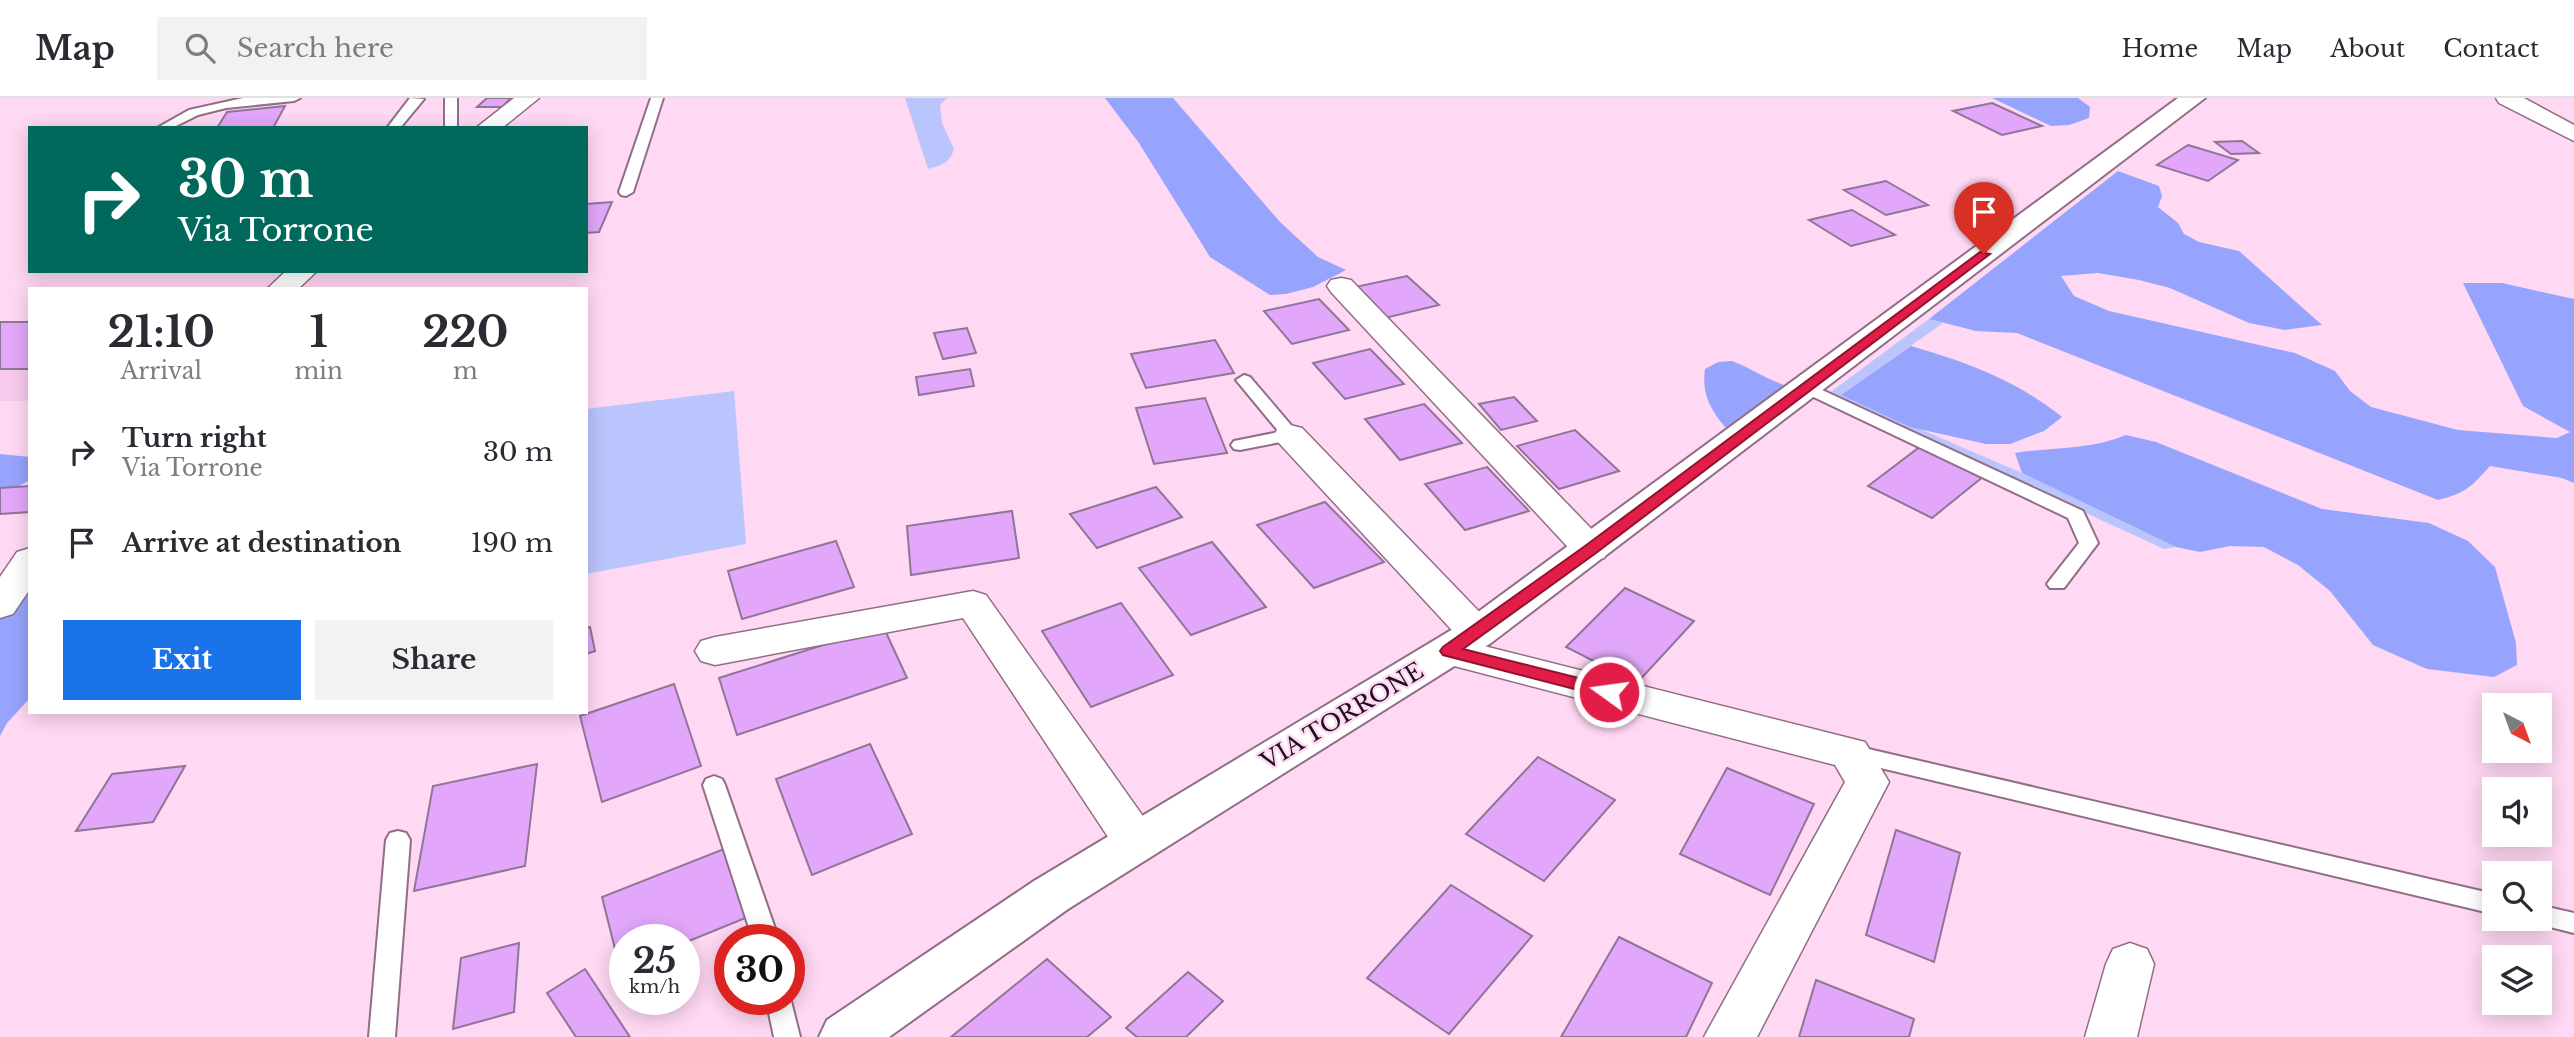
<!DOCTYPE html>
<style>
body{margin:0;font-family:"Libre Baskerville",serif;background:#f2f2f3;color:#2b2b33;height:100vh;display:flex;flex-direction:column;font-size:26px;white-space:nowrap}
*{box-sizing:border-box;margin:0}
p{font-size:23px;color:#7c7c81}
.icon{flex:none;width:38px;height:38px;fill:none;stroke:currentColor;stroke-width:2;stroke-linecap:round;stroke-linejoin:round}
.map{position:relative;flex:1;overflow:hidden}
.side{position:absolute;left:28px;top:189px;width:560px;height:427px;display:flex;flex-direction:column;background:#fff;border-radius:0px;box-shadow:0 4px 18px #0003}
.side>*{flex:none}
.guide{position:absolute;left:28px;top:28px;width:560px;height:147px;border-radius:0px;box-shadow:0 4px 18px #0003;background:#00695c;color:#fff;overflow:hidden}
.needle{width:46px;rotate:139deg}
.buttons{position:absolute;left:2482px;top:595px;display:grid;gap:14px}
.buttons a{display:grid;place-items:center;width:70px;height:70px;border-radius:0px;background:#fff;box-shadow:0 4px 18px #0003;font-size:35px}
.speed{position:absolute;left:609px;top:826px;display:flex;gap:14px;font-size:35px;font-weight:700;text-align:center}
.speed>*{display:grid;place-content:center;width:91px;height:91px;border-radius:50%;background:#fff;box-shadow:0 4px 18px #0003;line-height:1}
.speed small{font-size:18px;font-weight:400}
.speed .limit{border:10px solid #d22;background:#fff;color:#111}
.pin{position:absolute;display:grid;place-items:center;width:60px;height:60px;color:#fff;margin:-72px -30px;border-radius:50% 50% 50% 0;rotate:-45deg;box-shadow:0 0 7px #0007}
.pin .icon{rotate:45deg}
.me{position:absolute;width:77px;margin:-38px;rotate:284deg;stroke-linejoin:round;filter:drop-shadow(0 0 5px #0008)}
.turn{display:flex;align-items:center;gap:24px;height:147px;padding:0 35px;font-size:32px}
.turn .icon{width:91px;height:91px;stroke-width:2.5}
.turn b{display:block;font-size:49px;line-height:60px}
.eta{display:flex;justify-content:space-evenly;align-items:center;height:119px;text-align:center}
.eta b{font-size:42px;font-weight:700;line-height:49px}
.cta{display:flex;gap:14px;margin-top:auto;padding:14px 35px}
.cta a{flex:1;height:80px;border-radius:0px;background:#1a73e8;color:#fff;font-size:28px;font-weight:700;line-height:80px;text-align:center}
.cta a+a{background:#f2f2f3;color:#2b2b33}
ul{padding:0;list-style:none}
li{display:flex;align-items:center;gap:21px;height:91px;padding:0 35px}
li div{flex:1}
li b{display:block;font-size:26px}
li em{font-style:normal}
header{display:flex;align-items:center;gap:42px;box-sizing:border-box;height:98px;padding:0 35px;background:#fff;border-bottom:2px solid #e1e1e2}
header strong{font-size:33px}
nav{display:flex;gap:38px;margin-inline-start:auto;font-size:24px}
.search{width:490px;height:63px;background:#f2f2f3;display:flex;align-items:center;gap:18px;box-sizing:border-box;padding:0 24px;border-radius:0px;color:#7c7c81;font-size:26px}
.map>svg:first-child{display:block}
.built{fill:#f7caeb}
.green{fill:#bac5fd}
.forest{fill:#96a4fd}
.building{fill:#e2a7fa;stroke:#8e7697;stroke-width:2}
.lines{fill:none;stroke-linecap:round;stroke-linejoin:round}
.service-casing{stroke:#906e87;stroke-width:4}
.minor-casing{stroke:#906e87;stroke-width:3}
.secondary-casing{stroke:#906e87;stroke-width:4}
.service{fill:#fff;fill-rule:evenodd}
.minor{fill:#fff;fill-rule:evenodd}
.secondary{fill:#fff;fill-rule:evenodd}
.route{fill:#e11d48;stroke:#92132f;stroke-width:2}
.labels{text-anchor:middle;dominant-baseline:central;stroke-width:5;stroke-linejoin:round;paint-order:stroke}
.street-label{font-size:23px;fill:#1f111b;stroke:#ffd8f4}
</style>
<header>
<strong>Map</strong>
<div class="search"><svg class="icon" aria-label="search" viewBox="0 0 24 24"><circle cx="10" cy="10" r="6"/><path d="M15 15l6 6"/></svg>Search here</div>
<nav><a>Home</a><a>Map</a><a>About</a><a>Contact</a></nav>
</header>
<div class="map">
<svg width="2574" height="939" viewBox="0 0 2574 939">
<rect width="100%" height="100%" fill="#ffd8f4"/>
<rect class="built" x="0" y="224" width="30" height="79"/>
<g class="green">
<path d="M 905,0 L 947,0 L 940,7 L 942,25 L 954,51 C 950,65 942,67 928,71 Z"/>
<polygon points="1929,221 1943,225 1841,297 2022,375 2176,449 2164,451 1828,296"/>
<polygon points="734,293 746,446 586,476 586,311"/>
</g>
<g class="forest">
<polygon points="1105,0 1173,0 1280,124 1318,159 1346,172 1313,189 1286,196 1270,197 1210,159 1139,45"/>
<polygon points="1992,0 2078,0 2090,9 2089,20 2069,27 2051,28"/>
<path d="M 2118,73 L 2159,88 L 2162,98 L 2158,109 L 2178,125 L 2184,136 L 2199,144 L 2239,153 L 2322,227 L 2285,232 L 2249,225 L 2170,190 L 2139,182 L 2098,175 L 2061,178 L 2074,198 L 2109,213 L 2295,255 L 2335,273 L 2350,293 L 2371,309 L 2458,332 L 2557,340 L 2570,334 L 2523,308 L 2463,185 L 2502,185 L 2574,201 L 2574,385 L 2562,380 L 2490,368 C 2471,389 2466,395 2438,402 L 2017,235 L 1976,233 L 1929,221 Z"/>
<path d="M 1911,248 C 1964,263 2018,283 2062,319 L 2044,333 L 2010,346 L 1986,346 L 1910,329 L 1841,297 Z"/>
<path d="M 1732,263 C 1755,272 1768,283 1794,290 L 1733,338 C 1714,316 1701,301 1705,271 L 1718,264 Z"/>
<path d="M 2126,337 L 2156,344 L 2322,411 L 2429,425 L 2468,443 L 2495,469 L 2516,545 L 2517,567 L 2494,579 L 2427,571 L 2373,547 L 2330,493 L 2298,467 L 2264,449 L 2230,448 L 2200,454 L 2176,449 L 2022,375 L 2015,355 C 2053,349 2090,352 2126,337 Z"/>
<polygon points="0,356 30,359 30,382 0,398"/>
<polygon points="30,465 30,600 7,625 0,638 0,494"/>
</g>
<g class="building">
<polygon points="487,0 511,0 502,9 477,9"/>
<polygon points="1992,5 2042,28 2002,37 1953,13"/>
<polygon points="285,8 273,30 217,30 227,14"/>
<polygon points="2242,43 2259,55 2231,56 2215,44"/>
<polygon points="2188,47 2238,62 2208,83 2157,67"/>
<polygon points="1886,83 1928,107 1886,117 1844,92"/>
<polygon points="612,104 599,134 586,135 586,106"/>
<polygon points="1852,112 1895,137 1851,148 1809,122"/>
<polygon points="1407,178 1439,207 1385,220 1355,189"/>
<polygon points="1319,201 1349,232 1292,246 1264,213"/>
<rect x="0" y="224" width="30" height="47"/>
<polygon points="967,230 976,255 943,261 934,235"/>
<polygon points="1215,242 1234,275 1146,290 1131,256"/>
<polygon points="1370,251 1404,286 1345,301 1313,265"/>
<polygon points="970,271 974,288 919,297 916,279"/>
<polygon points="1514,299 1537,323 1501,332 1479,306"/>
<polygon points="1205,300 1227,355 1154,366 1136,310"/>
<polygon points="1424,306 1462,345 1400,362 1365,321"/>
<polygon points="1575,332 1619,373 1559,391 1517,348"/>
<polygon points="1921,348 1984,378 1932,420 1868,388"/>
<polygon points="1487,369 1529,413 1465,432 1425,386"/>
<polygon points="30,388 30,414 0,416 0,390"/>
<polygon points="1156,389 1182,419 1097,450 1070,416"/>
<polygon points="1325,404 1384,464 1314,490 1257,427"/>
<polygon points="1012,413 1019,460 911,477 907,428"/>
<polygon points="836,443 854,489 742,521 728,473"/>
<polygon points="1212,444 1266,509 1191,537 1139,470"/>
<polygon points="1625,490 1694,523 1637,585 1566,549"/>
<polygon points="1121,505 1173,577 1091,609 1042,533"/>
<polygon points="883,528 907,580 737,637 719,580"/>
<polygon points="590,529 595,553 586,556 586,530"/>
<polygon points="674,586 701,668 602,704 580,618"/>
<polygon points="870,646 912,736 812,777 776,681"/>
<polygon points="1538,659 1615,702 1544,783 1466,736"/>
<polygon points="537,666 525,768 414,793 433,688"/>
<polygon points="185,668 153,724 76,733 112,676"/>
<polygon points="1727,670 1814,706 1770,797 1680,756"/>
<polygon points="1896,732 1960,755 1934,864 1866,837"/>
<polygon points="729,749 753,817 684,845 684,842 625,842 625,869 620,871 602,799"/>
<polygon points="1451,787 1532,838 1449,936 1367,880"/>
<polygon points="1619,839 1712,885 1686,939 1561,939"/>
<polygon points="519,845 514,914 453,931 461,860"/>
<polygon points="1047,861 1111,919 1087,939 951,939"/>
<polygon points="585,871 630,939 576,939 547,895"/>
<polygon points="1188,874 1223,903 1186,939 1137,939 1126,930"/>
<polygon points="1816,882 1914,921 1909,939 1799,939"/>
</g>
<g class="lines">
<defs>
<g id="service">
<polygon points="243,0 300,0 294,3 226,10 198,17 172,30 157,30 189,12"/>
<polygon points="410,0 424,1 400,30 387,30"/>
<rect x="445" y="0" width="12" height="30"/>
<polygon points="651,0 663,0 633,94 626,98 621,97 619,94"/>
<polygon points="1244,277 1250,279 1296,333 1299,337 1296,341 1240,352 1234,351 1231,347 1234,343 1279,334 1236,282"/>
<polygon points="1807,285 2083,413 2098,445 2064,490 2050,490 2047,486 2050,482 2079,445 2068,420 1801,293 1799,290"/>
<polygon points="1851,647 2494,796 2494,816 1843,661 1840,655 1843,649"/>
<polygon points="714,678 722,681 725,687 779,842 753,842 703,687 706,681"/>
<polygon points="398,733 406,735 410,742 395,939 369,939 386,742 390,735"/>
<polygon points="2539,807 2574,815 2574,835 2530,824 2528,821 2539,821"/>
<polygon points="789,895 800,939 774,939 766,901 789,901"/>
</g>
<g id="minor">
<polygon points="514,0 539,0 502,30 476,30"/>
<polygon points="2496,0 2524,0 2574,27 2574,43 2499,5"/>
<polygon points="286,173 317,173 298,191 267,191"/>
<polygon points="1341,180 1351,182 1604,444 1609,452 1604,460 1591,463 1578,460 1331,194 1327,188 1331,182"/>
<polygon points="1290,327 1302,330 1491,526 1496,535 1491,544 1480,547 1865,644 1889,684 1757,939 1704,939 1845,684 1835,667 1435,563 1429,553 1435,543 1449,539 1462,543 1278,344 1274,337 1278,330"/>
<polygon points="30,450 30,491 13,516 0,520 0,479 17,454"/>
<polygon points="973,493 986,497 1152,731 1159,744 1152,757 1136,762 1120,757 963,520 715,567 701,563 695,553 701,543 715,539"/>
<polygon points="2130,845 2147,851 2154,866 2137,939 2085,939 2106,866 2113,851"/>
</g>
<polygon id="secondary" points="2178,0 2205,0 1491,545 1068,811 889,939 819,939 827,922 1034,783 1463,525"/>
</defs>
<use href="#service" class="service-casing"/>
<use href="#minor" class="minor-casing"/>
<use href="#secondary" class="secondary-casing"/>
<use href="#service" class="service"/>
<use href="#minor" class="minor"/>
<use href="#secondary" class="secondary"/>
</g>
<polygon class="route" points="1980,154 1990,156 1596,455 1463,551 1615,589 1618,594 1615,598 1609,600 1443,557 1440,553 1443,549 1585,448"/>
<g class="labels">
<g class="street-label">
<text transform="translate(1342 618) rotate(-31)">VIA TORRONE</text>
</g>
</g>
</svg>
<div class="buttons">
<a><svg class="needle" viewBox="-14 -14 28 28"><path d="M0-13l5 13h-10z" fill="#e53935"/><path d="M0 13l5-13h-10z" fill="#7c7c81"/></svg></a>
<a><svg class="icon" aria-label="sound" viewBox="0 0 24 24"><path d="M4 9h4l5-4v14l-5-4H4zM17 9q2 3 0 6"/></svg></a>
<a><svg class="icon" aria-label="search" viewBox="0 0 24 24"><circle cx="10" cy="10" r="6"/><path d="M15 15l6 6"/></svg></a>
<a><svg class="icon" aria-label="layers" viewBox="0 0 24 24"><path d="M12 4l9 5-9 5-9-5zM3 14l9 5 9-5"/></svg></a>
</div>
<div class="speed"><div>25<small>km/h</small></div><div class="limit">30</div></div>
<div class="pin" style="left:1984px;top:156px;background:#d93025"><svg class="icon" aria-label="arrive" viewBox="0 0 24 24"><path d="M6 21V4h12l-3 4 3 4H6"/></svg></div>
<svg class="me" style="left:1609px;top:594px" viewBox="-20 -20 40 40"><circle r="17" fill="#e11d48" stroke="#fff" stroke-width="3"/><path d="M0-11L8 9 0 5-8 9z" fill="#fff"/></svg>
<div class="guide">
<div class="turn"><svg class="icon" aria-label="right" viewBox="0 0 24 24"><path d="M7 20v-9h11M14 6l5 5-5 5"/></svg><div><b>30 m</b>Via Torrone</div></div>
</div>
<section class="side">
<div class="eta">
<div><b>21:10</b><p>Arrival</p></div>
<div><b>1</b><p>min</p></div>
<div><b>220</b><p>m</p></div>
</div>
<ul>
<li><svg class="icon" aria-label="right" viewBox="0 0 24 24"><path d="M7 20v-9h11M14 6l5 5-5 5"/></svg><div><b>Turn right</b><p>Via Torrone</p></div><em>30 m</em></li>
<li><svg class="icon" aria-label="arrive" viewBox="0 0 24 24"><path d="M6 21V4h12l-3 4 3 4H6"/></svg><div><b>Arrive at destination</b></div><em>190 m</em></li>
</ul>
<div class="cta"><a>Exit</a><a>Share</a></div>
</section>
</div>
